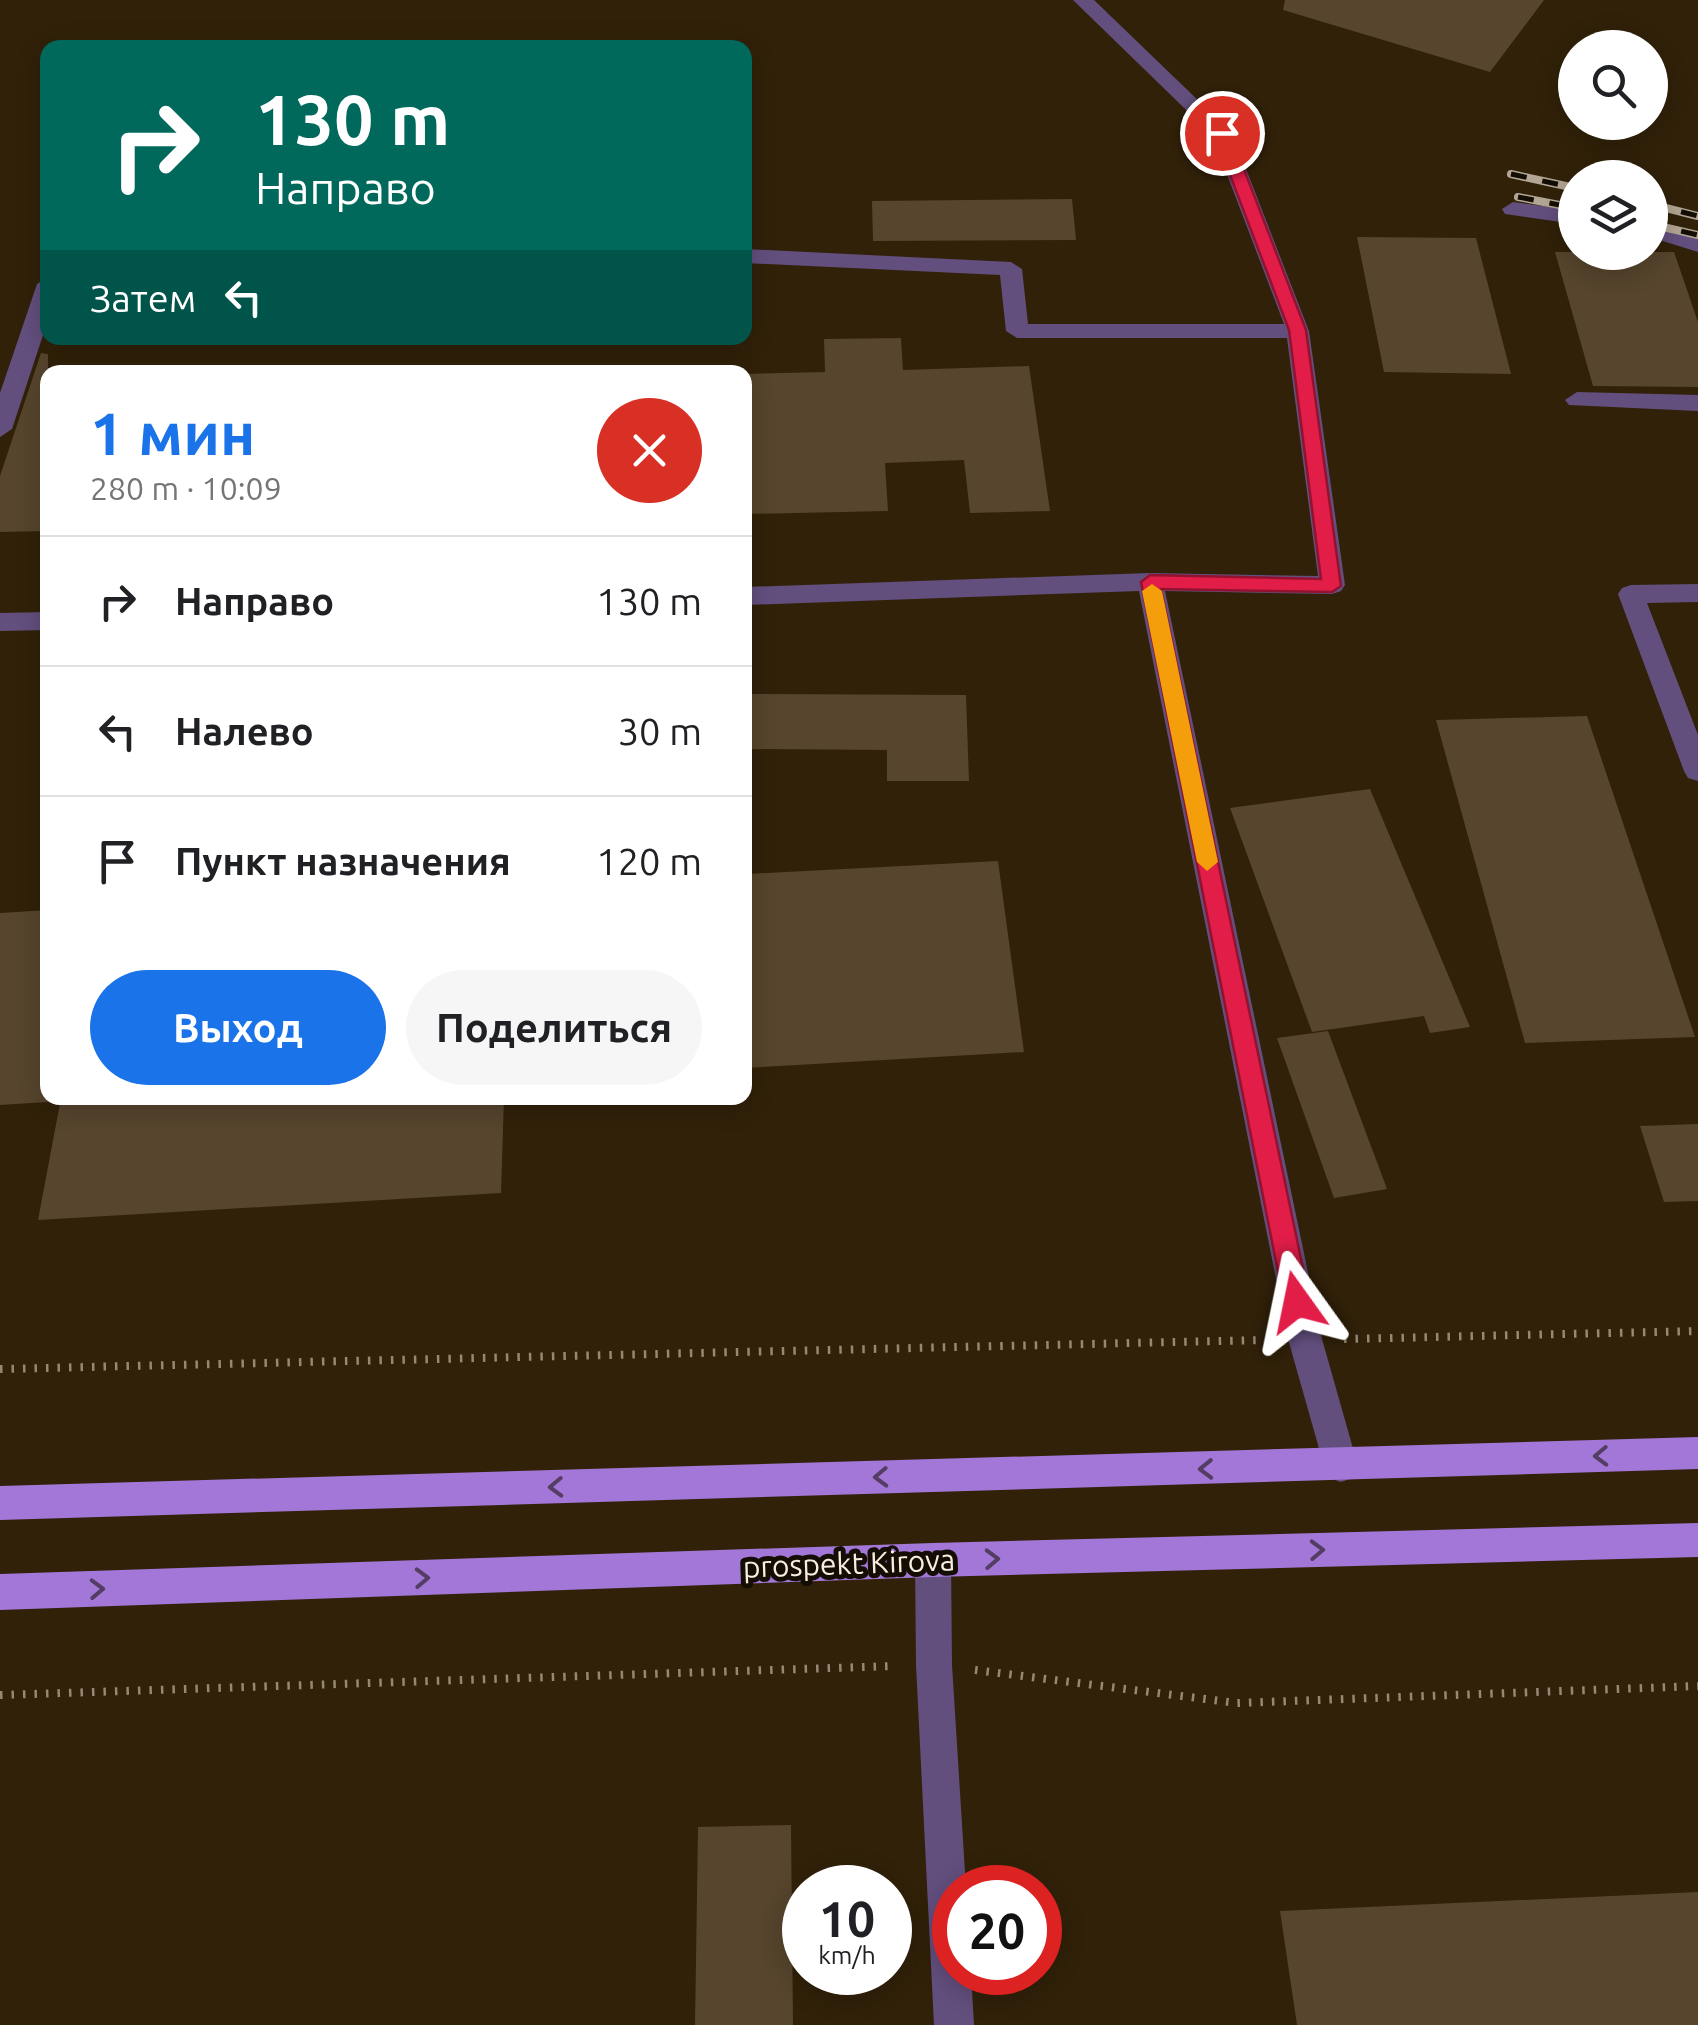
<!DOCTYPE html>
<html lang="ru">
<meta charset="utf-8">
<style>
body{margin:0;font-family:Ubuntu,sans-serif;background:#f6f6f6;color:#202124;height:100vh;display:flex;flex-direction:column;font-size:38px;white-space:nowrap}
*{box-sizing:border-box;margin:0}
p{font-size:32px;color:#757577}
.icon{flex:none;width:55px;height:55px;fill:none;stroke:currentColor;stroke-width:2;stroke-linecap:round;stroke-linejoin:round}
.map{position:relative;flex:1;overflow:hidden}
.details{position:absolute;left:40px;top:365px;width:712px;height:740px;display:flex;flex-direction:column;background:#fff;border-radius:20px;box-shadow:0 5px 25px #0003}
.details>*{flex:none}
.hud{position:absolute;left:40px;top:40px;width:712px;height:305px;border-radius:20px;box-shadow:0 5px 25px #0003;background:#00695c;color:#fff;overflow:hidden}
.controls{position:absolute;left:1558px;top:30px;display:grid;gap:20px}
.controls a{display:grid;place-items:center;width:110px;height:110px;border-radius:50%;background:#fff;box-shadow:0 5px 25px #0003;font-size:50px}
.speed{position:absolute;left:782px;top:1865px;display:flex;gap:20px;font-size:50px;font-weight:700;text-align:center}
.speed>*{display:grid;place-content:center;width:130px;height:130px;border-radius:50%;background:#fff;box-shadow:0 5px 25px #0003;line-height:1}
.speed small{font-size:25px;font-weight:400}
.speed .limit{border:15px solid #d22;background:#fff;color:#111}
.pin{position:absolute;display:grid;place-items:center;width:85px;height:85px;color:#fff;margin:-42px;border:5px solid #fff;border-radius:50%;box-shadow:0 2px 10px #0007}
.me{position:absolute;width:110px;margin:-55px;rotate:348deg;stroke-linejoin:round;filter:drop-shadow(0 0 8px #0008)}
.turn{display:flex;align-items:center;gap:35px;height:210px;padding:0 50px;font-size:45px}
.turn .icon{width:130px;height:130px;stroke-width:2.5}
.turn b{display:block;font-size:70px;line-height:85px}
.then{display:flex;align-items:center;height:95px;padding:0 50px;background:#0003;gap:20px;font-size:38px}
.round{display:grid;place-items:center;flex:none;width:105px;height:105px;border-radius:52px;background:#f6f6f6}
.overview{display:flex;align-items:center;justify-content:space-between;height:170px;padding:0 50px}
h1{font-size:60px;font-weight:600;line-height:75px;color:#1a73e8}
.cta{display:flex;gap:20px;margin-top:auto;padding:20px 50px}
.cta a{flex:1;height:115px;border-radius:60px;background:#1a73e8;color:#fff;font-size:40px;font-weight:600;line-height:115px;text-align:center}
.cta a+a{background:#f6f6f6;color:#202124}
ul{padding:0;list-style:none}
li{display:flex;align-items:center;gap:30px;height:130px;padding:0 50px;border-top:2px solid #e0e0e0}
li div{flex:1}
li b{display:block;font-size:38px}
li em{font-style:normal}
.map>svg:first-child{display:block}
.building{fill:#57452d}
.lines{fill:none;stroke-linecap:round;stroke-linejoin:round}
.path{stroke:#968875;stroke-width:8;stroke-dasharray:2.5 9;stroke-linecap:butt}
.lane{fill:#634f7e;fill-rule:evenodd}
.street{fill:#634f7e;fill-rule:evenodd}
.primary{fill:#a277d8;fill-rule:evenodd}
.rail-casing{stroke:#b3a694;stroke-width:8}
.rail{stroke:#140d04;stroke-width:5;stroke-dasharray:16;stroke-linecap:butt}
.oneway{stroke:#543d63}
.route{fill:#e11d48;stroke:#92132f;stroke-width:2.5}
.slow{fill:#f59e0b}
.labels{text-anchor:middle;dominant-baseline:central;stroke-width:10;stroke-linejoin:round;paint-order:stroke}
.street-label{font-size:30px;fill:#f8eddf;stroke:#140d04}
</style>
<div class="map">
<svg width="1698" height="2025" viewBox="0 0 1698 2025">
<rect width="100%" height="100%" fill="#312109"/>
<g class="building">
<polygon points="1285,0 1544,0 1490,72 1283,10"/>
<polygon points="1072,199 1076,240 873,241 872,201"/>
<polygon points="1357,237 1476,238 1511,374 1384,372"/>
<polygon points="1555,252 1674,252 1698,322 1698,387 1593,386"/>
<polygon points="901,338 903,370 1029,366 1050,511 970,513 964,460 885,463 888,511 745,514 745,374 825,372 824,339"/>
<polygon points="41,353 48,354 48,531 0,532 0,476"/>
<polygon points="745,694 966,695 969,781 887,781 887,750 745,749"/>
<polygon points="1587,716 1695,1037 1525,1043 1436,720"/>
<polygon points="1370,789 1470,1027 1430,1033 1424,1016 1312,1032 1230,808"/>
<polygon points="998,861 1024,1052 745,1068 745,874"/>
<polygon points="48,910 48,1102 0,1105 0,913"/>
<polygon points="1328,1031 1387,1189 1334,1198 1277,1038"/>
<polygon points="61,1098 504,1098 501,1193 38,1220"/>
<polygon points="1698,1124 1698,1201 1664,1202 1640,1126"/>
<polygon points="791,1825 793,2025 695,2025 698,1827"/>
<polygon points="1698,1892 1698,2025 1297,2025 1280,1911"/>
</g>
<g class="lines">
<g class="path">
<polyline points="1344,1339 1698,1331"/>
<polyline points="0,1369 1262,1340"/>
<polyline points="975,1670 1237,1703 1698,1686"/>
<polyline points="0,1695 893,1666"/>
</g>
<g class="lane">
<polygon points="1073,0 1094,0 1232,133 1309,331 1345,585 1341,591 1332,594 1165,591 1322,1339 1358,1466 1353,1478 1341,1482 1329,1478 1324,1466 1288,1339 1139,591 745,605 745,587 1150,573 1318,576 1287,338 1017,338 1006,331 1000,275 745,263 745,249 1011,262 1022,269 1028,324 1284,324 1212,135"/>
<polygon points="1513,202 1575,210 1575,224 1505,214 1502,209"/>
<polygon points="1650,223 1698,238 1698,252 1650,237"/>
<polygon points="48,277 48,320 12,429 0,437 0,393 37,284"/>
<polygon points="1577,392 1698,395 1698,411 1569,405 1565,400"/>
<polygon points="1698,584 1698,602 1647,603 1698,735 1698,781 1688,778 1684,771 1618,594 1622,588 1631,585"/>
<polygon points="48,612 48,630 0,631 0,613"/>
</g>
<polygon class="street" points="933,1543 946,1548 951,1560 952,1665 966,1888 955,1888 955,1972 971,1972 974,2025 934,2025 916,1665 915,1560 920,1548"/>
<g class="primary">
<polygon points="1698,1437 1698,1469 0,1520 0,1486"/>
<polygon points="1698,1523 1698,1557 933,1577 0,1610 0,1574 933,1543"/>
</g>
<defs>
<g id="rail">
<polyline points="1511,174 1575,188"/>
<polyline points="1518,197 1575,208"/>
<polyline points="1650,204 1698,216"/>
<polyline points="1650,224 1698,235"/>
</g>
</defs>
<use href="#rail" class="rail-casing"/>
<use href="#rail" class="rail"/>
</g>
<defs><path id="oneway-chevron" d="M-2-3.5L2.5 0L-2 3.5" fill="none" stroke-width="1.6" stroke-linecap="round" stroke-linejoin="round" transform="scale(2.5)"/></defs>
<g class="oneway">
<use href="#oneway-chevron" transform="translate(1601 1456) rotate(178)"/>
<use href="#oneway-chevron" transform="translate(1206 1469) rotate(179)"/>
<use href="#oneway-chevron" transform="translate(881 1477) rotate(178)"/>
<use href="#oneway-chevron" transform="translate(556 1487) rotate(178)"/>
<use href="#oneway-chevron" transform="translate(1317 1550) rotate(-2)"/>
<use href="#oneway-chevron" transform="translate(992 1559) rotate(-2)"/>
<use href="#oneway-chevron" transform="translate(422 1578) rotate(-2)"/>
<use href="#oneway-chevron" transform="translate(97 1589) rotate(-2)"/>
</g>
<polygon class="route" points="1222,128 1230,133 1306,330 1341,586 1332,592 1161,589 1310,1302 1306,1309 1297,1313 1288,1309 1284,1302 1141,582 1150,575 1321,579 1289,330 1214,133"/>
<polygon class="slow" points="1152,584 1162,591 1218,862 1207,871 1197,862 1142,591"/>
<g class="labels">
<g class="street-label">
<text transform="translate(849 1563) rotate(-2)">prospekt Kirova</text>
</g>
</g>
</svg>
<div class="controls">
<a><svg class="icon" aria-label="search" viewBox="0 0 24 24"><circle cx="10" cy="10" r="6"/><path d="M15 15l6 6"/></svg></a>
<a><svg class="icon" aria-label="layers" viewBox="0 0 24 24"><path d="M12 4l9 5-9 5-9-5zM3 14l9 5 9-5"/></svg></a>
</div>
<div class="speed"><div>10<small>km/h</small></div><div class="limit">20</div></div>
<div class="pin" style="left:1222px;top:133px;background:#d93025"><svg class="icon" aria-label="arrive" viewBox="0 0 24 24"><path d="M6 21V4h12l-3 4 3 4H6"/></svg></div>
<svg class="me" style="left:1297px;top:1302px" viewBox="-20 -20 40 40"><path d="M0-17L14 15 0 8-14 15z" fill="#e11d48" stroke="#fff" stroke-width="4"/></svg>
<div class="hud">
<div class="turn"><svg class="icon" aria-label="right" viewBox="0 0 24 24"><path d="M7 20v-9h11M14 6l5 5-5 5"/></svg><div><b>130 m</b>Направо</div></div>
<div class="then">Затем<svg class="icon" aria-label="left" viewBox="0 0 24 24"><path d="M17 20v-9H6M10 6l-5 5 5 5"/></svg></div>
</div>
<section class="details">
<div class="overview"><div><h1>1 мин</h1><p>280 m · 10:09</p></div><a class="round" style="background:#d93025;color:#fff"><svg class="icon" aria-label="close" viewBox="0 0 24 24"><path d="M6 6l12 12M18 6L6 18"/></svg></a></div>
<ul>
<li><svg class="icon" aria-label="right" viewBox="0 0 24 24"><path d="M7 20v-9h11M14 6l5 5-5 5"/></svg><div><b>Направо</b></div><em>130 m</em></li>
<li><svg class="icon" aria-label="left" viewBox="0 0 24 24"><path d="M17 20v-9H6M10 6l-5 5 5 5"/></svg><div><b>Налево</b></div><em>30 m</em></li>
<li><svg class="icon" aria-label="arrive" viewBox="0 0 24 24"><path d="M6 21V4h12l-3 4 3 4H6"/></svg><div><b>Пункт назначения</b></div><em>120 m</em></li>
</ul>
<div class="cta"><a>Выход</a><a>Поделиться</a></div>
</section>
</div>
